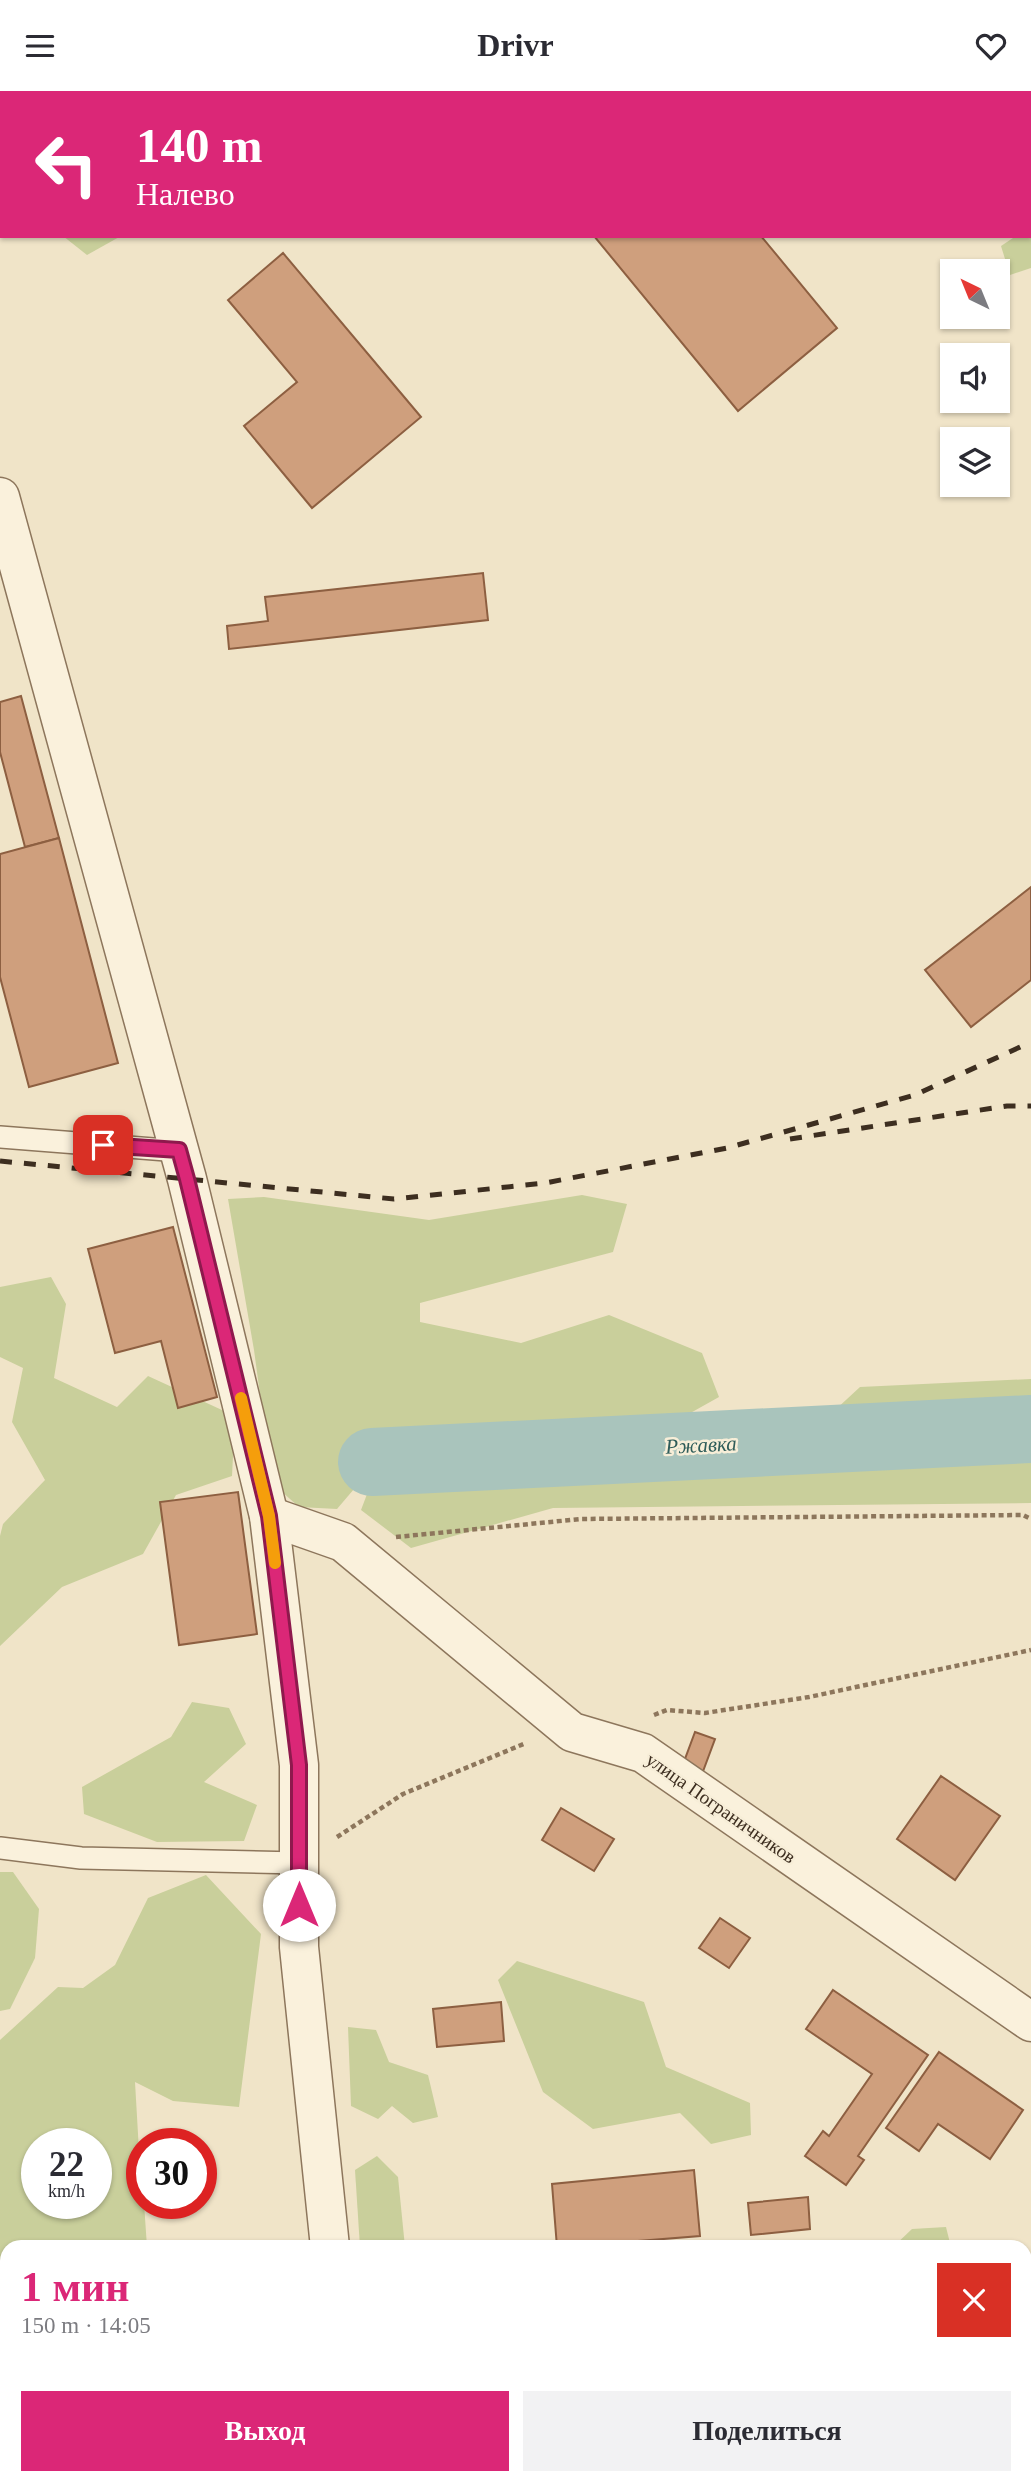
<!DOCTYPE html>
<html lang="ru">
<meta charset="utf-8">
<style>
body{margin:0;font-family:Georgia,serif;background:#f2f2f3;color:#2b2b33;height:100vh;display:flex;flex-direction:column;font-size:26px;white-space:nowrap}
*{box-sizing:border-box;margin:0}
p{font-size:23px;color:#7c7c81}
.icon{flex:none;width:38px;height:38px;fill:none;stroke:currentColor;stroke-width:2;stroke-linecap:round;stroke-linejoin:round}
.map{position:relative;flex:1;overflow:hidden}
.details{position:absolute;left:0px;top:2149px;width:1032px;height:245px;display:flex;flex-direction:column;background:#fff;border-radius:21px 21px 0 0;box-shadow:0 2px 5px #0004}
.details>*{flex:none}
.top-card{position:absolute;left:0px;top:0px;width:1032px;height:147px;box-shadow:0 2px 5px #0004;background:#db2777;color:#fff;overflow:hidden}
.needle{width:46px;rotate:317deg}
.buttons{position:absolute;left:940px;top:168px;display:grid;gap:14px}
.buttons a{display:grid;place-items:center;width:70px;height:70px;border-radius:0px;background:#fff;box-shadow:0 2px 5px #0004;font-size:35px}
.speed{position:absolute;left:21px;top:2037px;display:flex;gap:14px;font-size:35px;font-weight:700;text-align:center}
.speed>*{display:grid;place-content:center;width:91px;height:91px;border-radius:50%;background:#fff;box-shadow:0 2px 5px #0004;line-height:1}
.speed small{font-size:18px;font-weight:400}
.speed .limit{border:10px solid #d22;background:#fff;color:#111}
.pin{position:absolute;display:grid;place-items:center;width:60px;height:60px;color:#fff;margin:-30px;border-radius:14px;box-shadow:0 4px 10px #0006}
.me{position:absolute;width:77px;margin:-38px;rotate:0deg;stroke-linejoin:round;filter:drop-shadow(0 0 5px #0008)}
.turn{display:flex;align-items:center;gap:24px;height:147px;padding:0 21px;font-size:32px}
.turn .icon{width:91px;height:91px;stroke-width:2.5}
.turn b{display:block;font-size:49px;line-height:60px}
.round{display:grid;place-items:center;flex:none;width:74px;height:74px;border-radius:0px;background:#f2f2f3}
.head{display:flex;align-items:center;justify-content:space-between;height:119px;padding:0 21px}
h1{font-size:42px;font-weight:700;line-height:52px;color:#db2777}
.primary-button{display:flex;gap:14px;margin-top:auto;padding:14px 21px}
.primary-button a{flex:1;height:80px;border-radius:0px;background:#db2777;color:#fff;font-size:28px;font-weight:700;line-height:80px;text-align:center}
.primary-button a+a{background:#f2f2f3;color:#2b2b33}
header{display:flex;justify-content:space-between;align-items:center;height:91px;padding:0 21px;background:#fff;font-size:32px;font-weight:700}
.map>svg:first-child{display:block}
.green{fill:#c9cf9b;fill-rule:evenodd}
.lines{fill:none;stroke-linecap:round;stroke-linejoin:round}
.river{stroke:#a9c4bc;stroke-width:68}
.building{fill:#cf9f7d;stroke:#8d5f41;stroke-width:2}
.service-casing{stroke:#8d765c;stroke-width:24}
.minor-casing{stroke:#8d765c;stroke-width:41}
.path{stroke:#8d765c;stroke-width:4.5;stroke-dasharray:5 3.5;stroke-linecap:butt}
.service{stroke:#faf1dc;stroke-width:21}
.minor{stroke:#faf1dc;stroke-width:38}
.rail{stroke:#3d2e20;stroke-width:5;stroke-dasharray:12 12;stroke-linecap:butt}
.route-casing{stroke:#8e194d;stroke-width:18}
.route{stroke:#db2777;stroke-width:12}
.slow{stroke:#f59e0b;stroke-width:12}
.labels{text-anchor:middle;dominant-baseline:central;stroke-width:5;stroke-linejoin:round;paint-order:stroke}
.street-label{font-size:19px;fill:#3d2e20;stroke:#f7eed8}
.water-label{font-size:21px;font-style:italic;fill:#2f5d5a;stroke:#f7eed8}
</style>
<header><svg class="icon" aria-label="menu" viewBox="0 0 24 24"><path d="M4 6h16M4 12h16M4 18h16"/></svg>Drivr<svg class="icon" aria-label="heart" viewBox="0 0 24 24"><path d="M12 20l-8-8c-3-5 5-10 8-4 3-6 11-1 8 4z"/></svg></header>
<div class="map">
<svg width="1031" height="2394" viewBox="0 0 1031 2394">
<rect width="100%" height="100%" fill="#f0e4c8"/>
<g class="green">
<polygon points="1031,136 1031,177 1010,184 1001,155 1016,145 1031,145"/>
<polygon points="63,145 121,145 87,164"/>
<polygon points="582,1104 627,1113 613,1161 420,1212 420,1231 521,1252 609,1224 702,1262 719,1306 669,1334 400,1344 337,1418 299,1416 272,1392 254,1259 228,1108 264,1106 429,1129"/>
<polygon points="51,1186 66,1213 54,1287 117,1316 148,1285 235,1325 232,1385 176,1404 143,1463 62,1496 0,1555 0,1445 3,1433 45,1389 12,1331 23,1277 0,1266 0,1196"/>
<polygon points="1031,1288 1031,1412 553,1417 411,1457 361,1419 375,1382 415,1353 807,1345 860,1296"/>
<polygon points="192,1611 229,1617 246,1653 204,1691 257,1714 244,1750 157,1751 84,1723 82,1696 171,1646"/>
<polygon points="0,1781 13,1781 39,1818 35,1867 10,1918 0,1920"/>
<path d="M 206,1784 L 261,1843 L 239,2016 L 173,2010 L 135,1991 L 142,2112 L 144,2112 L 147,2156 L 7,2156 L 7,2387 L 215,2387 L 218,2394 L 0,2394 L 0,1949 L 58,1896 L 83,1897 L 115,1874 L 148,1807 ZM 37,2053 L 96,2053 L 96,2112 L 37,2112 Z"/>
<polygon points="517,1870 644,1911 666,1976 750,2012 751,2044 711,2053 680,2022 593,2038 543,2001 498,1889"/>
<polygon points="348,1936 376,1939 389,1971 428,1984 438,2026 413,2032 392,2015 378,2028 351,2015"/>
<polygon points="377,2065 398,2086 405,2156 360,2156 355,2079"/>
<polygon points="946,2136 951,2156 893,2156 912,2138"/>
<polygon points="383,2387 427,2387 428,2394 384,2394"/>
<polygon points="712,2387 817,2387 816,2394 712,2394"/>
</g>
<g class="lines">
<polyline class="river" points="372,1371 1031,1338"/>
</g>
<g class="building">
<polygon points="135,0 210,0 211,2 132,2"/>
<polygon points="474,0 641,0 642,2 475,2"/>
<polygon points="897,0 1006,0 1004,2"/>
<polygon points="594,145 761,145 837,237 738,320"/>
<polygon points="283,162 421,326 312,417 244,335 297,291 228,209"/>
<polygon points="483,482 488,529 229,558 227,535 268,530 265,506"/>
<polygon points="21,605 59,747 25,756 0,661 0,611"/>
<polygon points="59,747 118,972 29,996 0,886 0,763"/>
<polygon points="1031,796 1031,889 971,936 925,879"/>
<polygon points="173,1136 217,1306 178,1317 161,1250 115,1262 88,1158"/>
<polygon points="238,1401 257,1543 179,1554 160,1411"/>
<polygon points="695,1641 715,1648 702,1683 682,1676"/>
<polygon points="941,1685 1000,1725 955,1789 897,1748"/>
<polygon points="561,1717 614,1748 594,1780 542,1749"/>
<polygon points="720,1827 750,1847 729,1877 699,1857"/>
<polygon points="833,1899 928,1964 858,2065 864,2069 846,2094 805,2065 823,2040 829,2045 872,1983 806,1938"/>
<polygon points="501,1911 504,1950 437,1956 433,1918"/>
<polygon points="939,1961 1023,2019 990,2068 938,2033 919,2060 886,2037"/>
<polygon points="694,2079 700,2145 639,2150 640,2156 557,2156 552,2093"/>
<polygon points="808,2106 810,2138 751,2144 748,2112"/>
<polygon points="579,2387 661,2387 662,2394 580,2394"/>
</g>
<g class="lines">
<defs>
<g id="service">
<polyline points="0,1046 179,1060"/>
<polyline points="0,1757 81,1767 299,1772"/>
<polyline points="862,2387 869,2394"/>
</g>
<g id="minor">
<polyline points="0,406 187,1088 269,1425 299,1674 299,1856 330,2156"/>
<polyline points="269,1425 343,1451 572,1641 643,1662 1031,1931"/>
<polyline points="353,2387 354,2394"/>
</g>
</defs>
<use href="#service" class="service-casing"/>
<use href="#minor" class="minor-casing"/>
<g class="path">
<polyline points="396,1446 581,1428 1023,1424 1031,1428"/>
<polyline points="654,1624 667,1619 705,1622 809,1606 1031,1559"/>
<polyline points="337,1746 403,1703 526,1652"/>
</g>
<use href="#service" class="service"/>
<use href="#minor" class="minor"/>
<g class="rail">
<polyline points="790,1048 1007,1015 1031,1015"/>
<polyline points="0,1070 394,1108 545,1092 727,1057 915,1004 1031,951"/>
</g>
</g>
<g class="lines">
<defs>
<polyline id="route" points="103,1054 179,1059 187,1088 269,1425 299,1674 299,1814"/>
</defs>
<use href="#route" class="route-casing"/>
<use href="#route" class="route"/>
<polyline class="slow" points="241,1307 269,1425 275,1472"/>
</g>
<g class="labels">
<g class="street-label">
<text transform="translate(721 1717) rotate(35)">улица Пограничников</text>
</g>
<g class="water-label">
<text transform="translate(701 1354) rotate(-3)">Ржавка</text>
</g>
</g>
</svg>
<div class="buttons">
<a><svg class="needle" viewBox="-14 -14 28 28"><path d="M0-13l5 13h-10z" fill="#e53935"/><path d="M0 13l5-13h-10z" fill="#7c7c81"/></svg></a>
<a><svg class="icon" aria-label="sound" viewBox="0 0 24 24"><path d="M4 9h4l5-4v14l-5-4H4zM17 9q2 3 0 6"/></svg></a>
<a><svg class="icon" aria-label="layers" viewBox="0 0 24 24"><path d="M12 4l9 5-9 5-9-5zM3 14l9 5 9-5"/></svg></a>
</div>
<div class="speed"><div>22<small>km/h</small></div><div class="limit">30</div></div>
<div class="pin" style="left:103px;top:1054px;background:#d93025"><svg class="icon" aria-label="arrive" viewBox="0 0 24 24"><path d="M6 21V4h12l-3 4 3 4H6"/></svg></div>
<svg class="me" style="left:299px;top:1814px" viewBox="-20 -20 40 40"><circle r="19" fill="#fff"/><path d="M0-13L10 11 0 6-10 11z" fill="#db2777"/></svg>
<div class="top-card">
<div class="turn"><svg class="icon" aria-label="left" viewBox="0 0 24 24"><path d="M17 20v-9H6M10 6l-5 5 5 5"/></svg><div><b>140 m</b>Налево</div></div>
</div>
<section class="details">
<div class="head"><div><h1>1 мин</h1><p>150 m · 14:05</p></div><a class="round" style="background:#d93025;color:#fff"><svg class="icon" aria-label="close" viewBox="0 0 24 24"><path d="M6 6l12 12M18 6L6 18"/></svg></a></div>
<div class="primary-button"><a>Выход</a><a>Поделиться</a></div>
</section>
</div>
